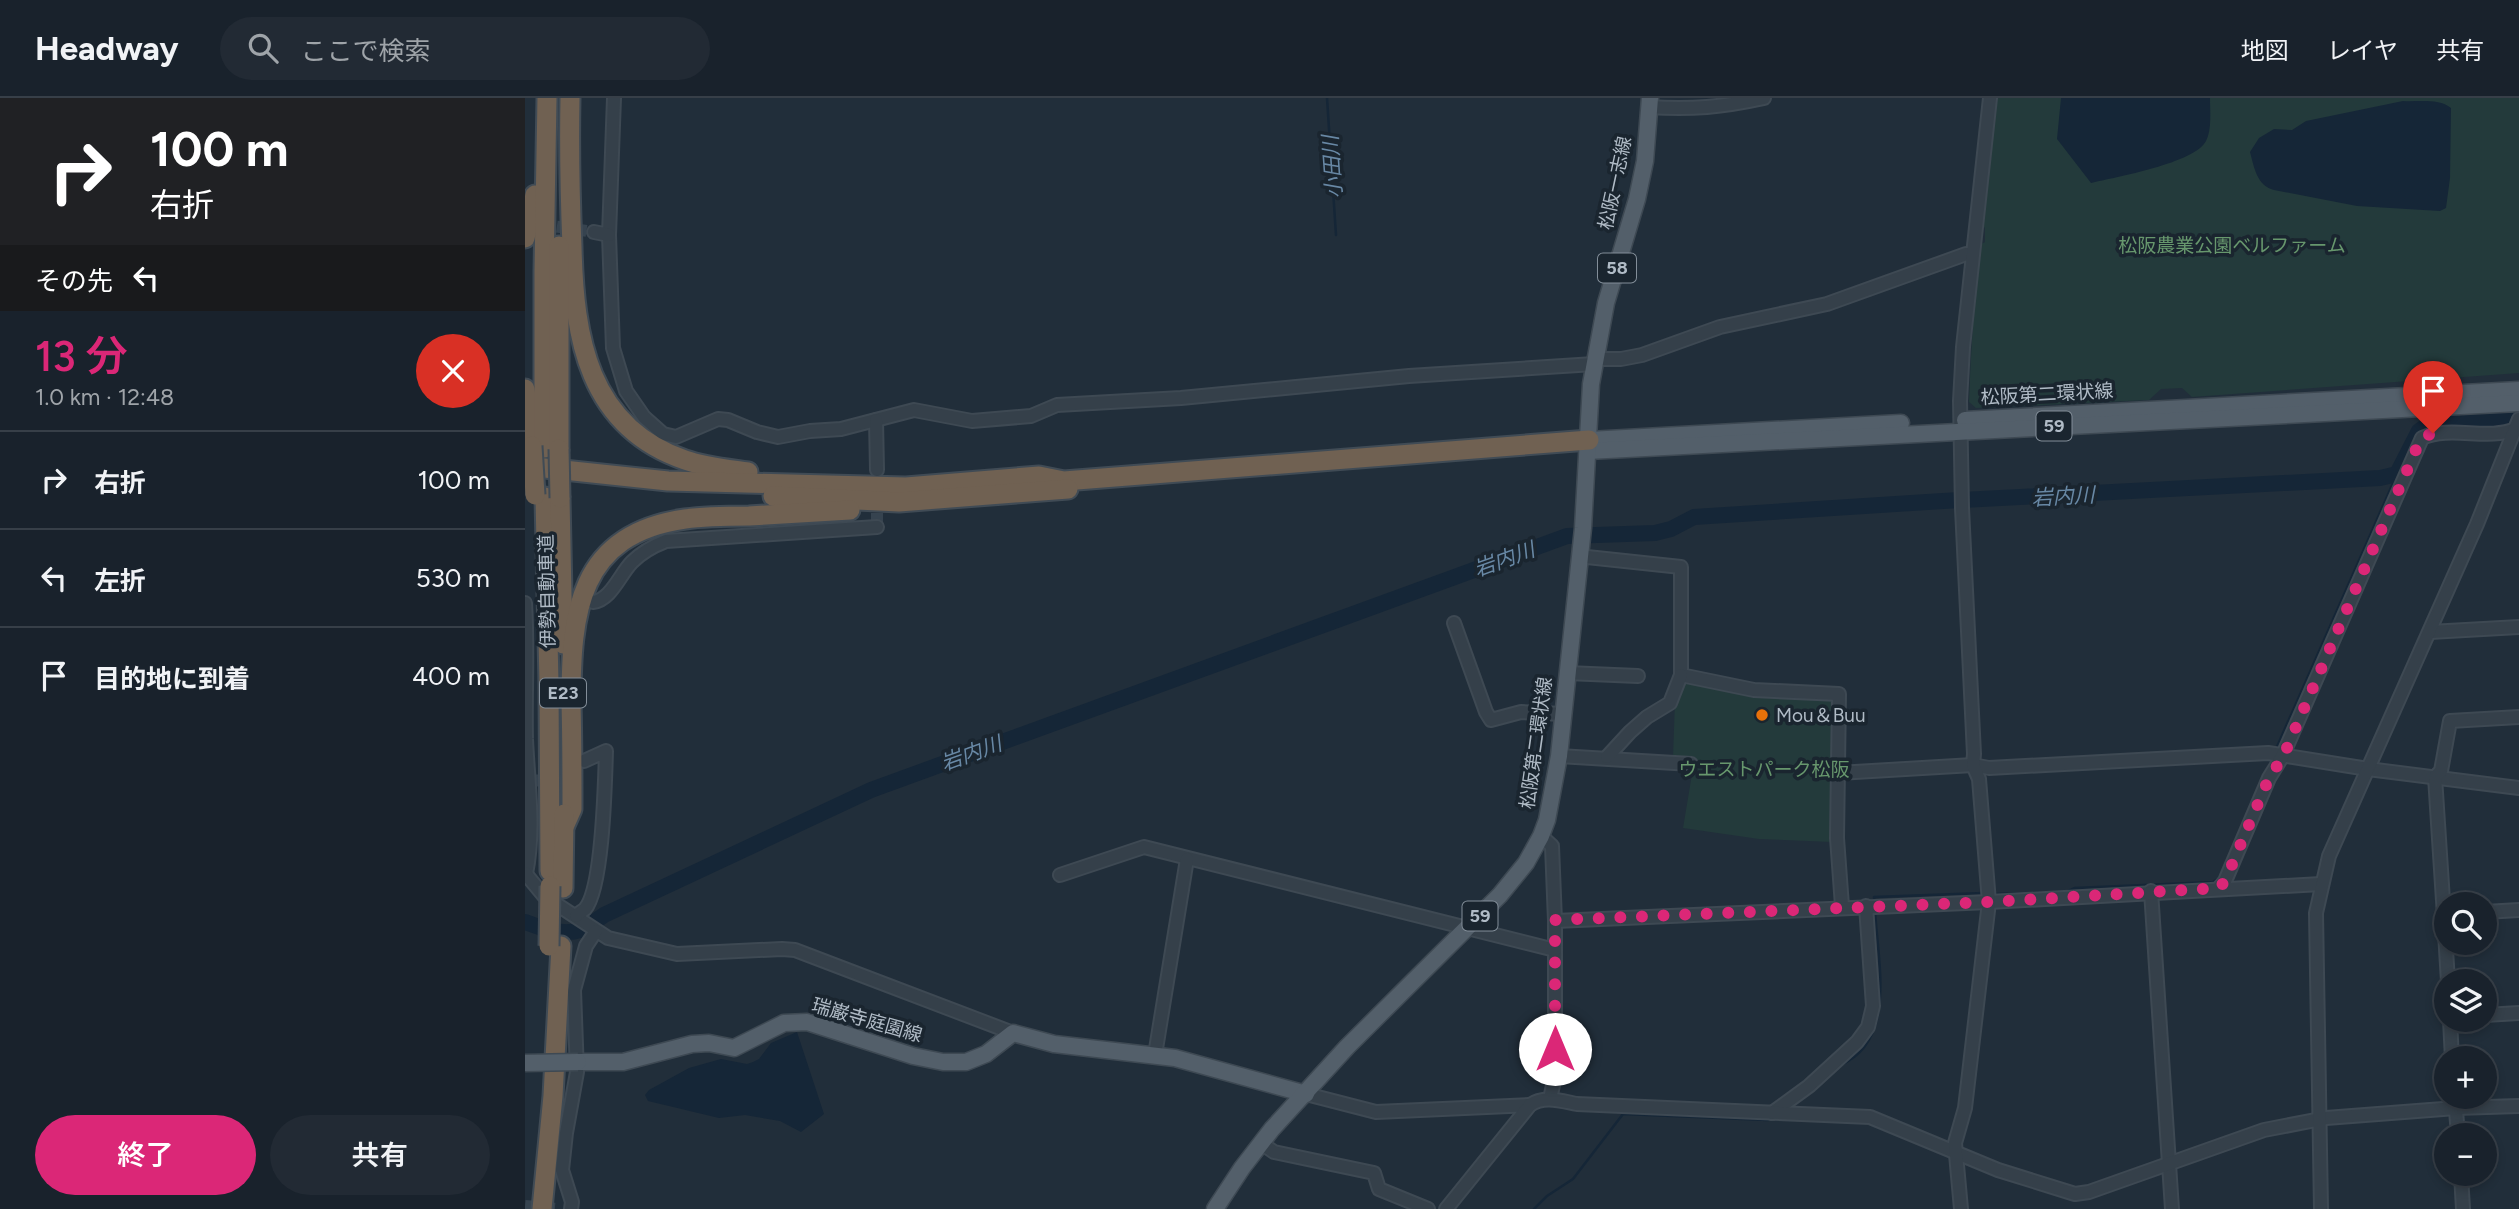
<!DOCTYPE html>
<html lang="ja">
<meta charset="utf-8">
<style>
body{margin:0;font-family:Figtree,"Noto Sans JP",sans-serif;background:#222a34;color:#f1f3f6;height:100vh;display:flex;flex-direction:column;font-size:26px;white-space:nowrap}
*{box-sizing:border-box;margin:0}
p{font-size:23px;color:#9fa4a9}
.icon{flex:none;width:38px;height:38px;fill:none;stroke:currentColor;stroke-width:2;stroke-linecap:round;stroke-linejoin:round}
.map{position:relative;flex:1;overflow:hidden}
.side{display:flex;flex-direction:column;background:#19222c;width:525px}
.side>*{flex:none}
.guide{background:#202124;color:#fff;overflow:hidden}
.tools{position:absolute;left:1909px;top:794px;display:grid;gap:14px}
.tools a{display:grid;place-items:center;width:63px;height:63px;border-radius:50%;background:#19222c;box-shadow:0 4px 10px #0003,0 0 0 2px #373f48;font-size:35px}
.pin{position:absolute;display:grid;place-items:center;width:60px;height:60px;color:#fff;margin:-72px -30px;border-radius:50% 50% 50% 0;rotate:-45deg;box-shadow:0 0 7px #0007}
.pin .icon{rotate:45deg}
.me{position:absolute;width:77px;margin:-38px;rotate:0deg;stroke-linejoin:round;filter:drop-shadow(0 0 5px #0008)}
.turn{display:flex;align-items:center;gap:24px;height:147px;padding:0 35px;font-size:32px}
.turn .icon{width:91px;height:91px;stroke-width:2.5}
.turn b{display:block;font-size:49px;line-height:60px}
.then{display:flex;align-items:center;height:66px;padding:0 35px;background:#0003;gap:14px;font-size:26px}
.round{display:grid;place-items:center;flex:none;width:74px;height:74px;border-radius:37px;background:#222a34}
.overview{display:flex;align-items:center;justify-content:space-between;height:119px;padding:0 35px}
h1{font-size:42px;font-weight:600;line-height:52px;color:#db2777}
.button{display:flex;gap:14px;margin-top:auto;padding:14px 35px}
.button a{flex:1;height:80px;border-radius:42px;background:#db2777;color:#fff;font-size:28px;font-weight:600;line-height:80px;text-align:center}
.button a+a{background:#222a34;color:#f1f3f6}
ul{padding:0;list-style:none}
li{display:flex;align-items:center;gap:21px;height:98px;padding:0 35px;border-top:2px solid #373f48}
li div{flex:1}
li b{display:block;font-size:26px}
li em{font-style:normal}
header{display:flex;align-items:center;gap:42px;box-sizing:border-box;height:98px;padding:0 35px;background:#19222c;border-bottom:2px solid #373f48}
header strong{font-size:33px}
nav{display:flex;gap:38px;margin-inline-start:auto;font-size:24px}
.search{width:490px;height:63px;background:#222a34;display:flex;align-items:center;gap:18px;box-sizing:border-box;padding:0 24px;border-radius:38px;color:#9fa4a9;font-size:26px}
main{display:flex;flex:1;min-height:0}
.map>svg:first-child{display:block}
.green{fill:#233a3b}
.water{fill:#152637}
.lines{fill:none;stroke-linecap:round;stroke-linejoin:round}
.stream{stroke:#152637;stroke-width:2.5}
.river{stroke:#152637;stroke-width:16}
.minor-tunnel{stroke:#36434f;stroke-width:12;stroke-dasharray:12 6;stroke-linecap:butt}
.minor-casing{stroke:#3e4953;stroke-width:16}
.major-casing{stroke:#3e4953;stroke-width:19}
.highway-casing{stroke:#404b55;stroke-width:23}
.minor{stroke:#35404a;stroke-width:12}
.major{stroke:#535f6a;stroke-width:16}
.highway{stroke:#706152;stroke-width:19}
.major-bridge-casing{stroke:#3e4953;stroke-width:19;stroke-linecap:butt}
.highway-bridge-casing{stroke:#404b55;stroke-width:23;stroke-linecap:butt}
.major-bridge{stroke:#535f6a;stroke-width:16}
.highway-bridge{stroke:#706152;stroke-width:19}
.route{stroke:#db2777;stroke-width:12;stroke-dasharray:0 21.6}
.food-dot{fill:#e8710a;stroke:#1a252f;stroke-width:2.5}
.labels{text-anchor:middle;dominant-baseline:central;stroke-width:7;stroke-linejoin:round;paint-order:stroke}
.shield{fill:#1a252f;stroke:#838e99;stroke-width:2}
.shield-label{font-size:18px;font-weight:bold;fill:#b0bbc6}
.street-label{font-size:19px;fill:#b0bbc6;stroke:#1a252f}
.park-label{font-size:19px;fill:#67976d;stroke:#1a252f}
.poi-label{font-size:19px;fill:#b0bbc6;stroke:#1a252f;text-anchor:start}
.water-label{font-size:21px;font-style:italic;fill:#6888a5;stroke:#1a252f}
</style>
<header>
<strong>Headway</strong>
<div class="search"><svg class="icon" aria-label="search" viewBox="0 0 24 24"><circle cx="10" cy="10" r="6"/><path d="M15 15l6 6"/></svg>ここで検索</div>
<nav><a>地図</a><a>レイヤ</a><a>共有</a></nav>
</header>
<main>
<section class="side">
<div class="guide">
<div class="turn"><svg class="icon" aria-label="right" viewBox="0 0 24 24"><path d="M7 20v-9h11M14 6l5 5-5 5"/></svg><div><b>100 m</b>右折</div></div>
<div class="then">その先<svg class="icon" aria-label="left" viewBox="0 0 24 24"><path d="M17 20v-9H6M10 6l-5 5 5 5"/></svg></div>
</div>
<div class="overview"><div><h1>13 分</h1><p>1.0 km · 12:48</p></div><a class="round" style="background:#d93025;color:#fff"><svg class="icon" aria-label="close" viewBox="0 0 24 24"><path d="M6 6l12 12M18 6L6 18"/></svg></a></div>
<ul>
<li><svg class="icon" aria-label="right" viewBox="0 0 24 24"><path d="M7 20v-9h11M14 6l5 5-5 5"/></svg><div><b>右折</b></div><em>100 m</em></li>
<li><svg class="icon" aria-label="left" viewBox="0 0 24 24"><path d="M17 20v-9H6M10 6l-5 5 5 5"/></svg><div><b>左折</b></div><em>530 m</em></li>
<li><svg class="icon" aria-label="arrive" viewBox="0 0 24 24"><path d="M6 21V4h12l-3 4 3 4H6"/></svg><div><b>目的地に到着</b></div><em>400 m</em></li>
</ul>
<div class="button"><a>終了</a><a>共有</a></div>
</section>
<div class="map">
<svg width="1994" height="1111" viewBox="0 0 1994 1111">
<rect width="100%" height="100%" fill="#212e3a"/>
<g class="green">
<path d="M 1472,0 L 1994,0 L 1994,275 L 1667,299 L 1657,290 L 1636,291 L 1624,302 L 1451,310 L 1444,304 C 1446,252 1449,199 1455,147 L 1460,144 L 1460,130 L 1456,126 Z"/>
<polygon points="1155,583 1309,600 1307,744 1234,741 1158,730 1169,664 1148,659 1150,603"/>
</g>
<g class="water">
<path d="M 1536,0 L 1685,0 C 1685,13 1687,32 1681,43 C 1670,65 1591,79 1566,85 L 1532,41 Z"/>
<path d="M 1878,3 C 1893,4 1914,0 1926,10 L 1925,80 L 1921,110 L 1915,113 L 1832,108 L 1749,92 C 1732,88 1729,69 1725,54 L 1734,40 L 1749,31 L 1767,32 L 1781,23 Z"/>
<polygon points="272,934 299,1016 276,1034 255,1023 220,1017 194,1020 123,1003 120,997 124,992 164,970 196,961 222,966 228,964 234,961 246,945"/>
</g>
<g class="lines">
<g class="stream">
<polyline points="802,0 811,137"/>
<polyline points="1751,651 1872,376"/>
<polyline points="1741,674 1747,661"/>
<polyline points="1469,796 1541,794 1550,790 1688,784 1694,780 1698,773"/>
<polyline points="1350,805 1349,799 1459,795"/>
<path d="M 1315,967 C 1373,944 1352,859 1350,812"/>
<polyline points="1009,1111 1022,1098 1048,1081 1098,1016 1243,1022 1246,1020"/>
</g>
<path class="river" d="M 0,824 C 15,830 39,838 55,832 C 63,829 72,822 79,817 L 346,692 L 1042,438 L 1130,435 L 1146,431 L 1169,419 L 1418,403 L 1855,380 L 1872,376 L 1894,333 L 1904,326 L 1994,321"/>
<g class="minor-tunnel">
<polyline points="14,126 69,134"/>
<polyline points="352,397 352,429"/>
<polyline points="4,683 18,682 53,666"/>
<polyline points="0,1108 33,1111"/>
</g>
<defs>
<g id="minor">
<polyline points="89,0 84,137 88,250 101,293 119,319 138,336 151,339 193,321 203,322 232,334 253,339 285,333 316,331 389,312 447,323 506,318 532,307 656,300 884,278 1069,266"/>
<path d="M 1124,9 C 1166,12 1198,9 1239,0"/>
<polyline points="69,134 84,137"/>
<polyline points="1070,261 1096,261 1117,257 1195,229 1302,206 1441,156 1447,157"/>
<polyline points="351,322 352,372"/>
<polyline points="1062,459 1156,469 1156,577 1229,592 1314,596 1312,740 1317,808"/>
<path d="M 68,504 C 86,502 95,476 107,464 C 117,454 128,448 141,443 L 352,429"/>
<path d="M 0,505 C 3,550 0,596 1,641 C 3,685 10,732 1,776"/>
<polyline points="929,525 961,614 966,622 996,614 1038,616"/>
<polyline points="1905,534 1994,529"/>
<polyline points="1042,575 1113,578"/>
<polyline points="1034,658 1166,666"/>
<polyline points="1082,659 1105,634 1122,619 1145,605 1156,577"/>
<polyline points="1313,675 1448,667 1464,670 1743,655 1843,671 1994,690"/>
<polyline points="1016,738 1027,748 1030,823 1030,978 1025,1001"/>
<polyline points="0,775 19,798 83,840 152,856 257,851 270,852 488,935"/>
<polyline points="535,777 619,749 1030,852"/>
<path d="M 1694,790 L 1700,783 L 1744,680 L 1757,659 L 1897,340 C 1926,327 1962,343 1991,331"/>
<polyline points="1626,793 1647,1111"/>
<polyline points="1960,814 1994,812"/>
<polyline points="1922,817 1919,818 1910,679 1916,673 1925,623 1994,619"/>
<path d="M 51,818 C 51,817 59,812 60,811 C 78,790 80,684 81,653 L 59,663"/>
<polyline points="1919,818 1923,884"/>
<polyline points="1030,823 1464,804 1796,786"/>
<polyline points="1960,917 1994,915"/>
<polyline points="1925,922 1927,961"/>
<polyline points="630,957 662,761"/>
<polyline points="781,996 851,1014 1005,1007"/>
<polyline points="1930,999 1933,1038"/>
<polyline points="1247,1015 1284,988 1332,944 1343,929 1348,908 1341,808"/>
<polyline points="736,1045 749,1054 849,1075 854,1091 903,1111"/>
<polyline points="1936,1076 1938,1111"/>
<polyline points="46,1111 47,1104 37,1072 41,1035 52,974 49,892 61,848 71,833"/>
<path d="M 921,1111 L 1005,1007 C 1019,997 1036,1003 1052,1006 L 1345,1019 L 1473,1072 L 1550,1096 L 1564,1094 L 1739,1032 L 1801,1020 L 1931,1010 L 1994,1008"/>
<polyline points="1436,1111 1430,1045 1440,1010 1464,804 1454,681 1448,667 1449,656 1437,410 1435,303 1438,249 1465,0"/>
<polyline points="1796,1111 1791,815 1804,758 1952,426 1994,321"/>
</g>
<g id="major">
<polyline points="1440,322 1994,292"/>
<polyline points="1064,342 1376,325"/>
<polyline points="1063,353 1994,305"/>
<polyline points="53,964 98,964 167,946 184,945 209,950 259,925 282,924 388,958 418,964 441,964 461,956 488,935 529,946 650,960 781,996"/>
<polyline points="690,1111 717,1070 747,1031 822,949 975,797 1001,765 1016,738 1022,722 1034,658 1058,430 1066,286 1081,205 1112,101 1120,63 1125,0"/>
</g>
<g id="highway">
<path d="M 45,0 C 44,50 45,99 47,149 C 49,239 63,329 160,362 C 180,369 202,371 223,374"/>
<polyline points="0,140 10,97"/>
<polyline points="0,291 7,348"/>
<polyline points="19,350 19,173 22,0"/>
<polyline points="34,351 34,148"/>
<polyline points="0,368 143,383 381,389 514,378 539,383 1064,342"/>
<polyline points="248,398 374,404 543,391"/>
<polyline points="20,399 24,586 25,773"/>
<polyline points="35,400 38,546"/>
<path d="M 39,729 L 47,711 C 47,675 47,640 46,605 C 46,515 53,436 160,421 C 181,418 203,418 224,418 C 258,416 291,414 325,412"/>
<polyline points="38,790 39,716"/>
<polyline points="17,1111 28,998 36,848"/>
</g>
</defs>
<use href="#minor" class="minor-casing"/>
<use href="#major" class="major-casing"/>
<use href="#highway" class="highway-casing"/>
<use href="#minor" class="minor"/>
<use href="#major" class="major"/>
<use href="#highway" class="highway"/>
<defs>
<polyline id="major-bridge" points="0,965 53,964"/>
<g id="highway-bridge">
<polyline points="7,348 10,397"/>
<polyline points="34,351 35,400"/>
<polyline points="24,848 25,788"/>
</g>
</defs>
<use href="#major-bridge" class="major-bridge-casing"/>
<use href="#highway-bridge" class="highway-bridge-casing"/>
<use href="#major-bridge" class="major-bridge"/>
<use href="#highway-bridge" class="highway-bridge"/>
</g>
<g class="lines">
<polyline class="route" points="1030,951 1030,822 1464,804 1694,790 1700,783 1744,680 1758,659 1893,347 1897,340 1908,335"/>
</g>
<circle class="food-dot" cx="1237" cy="617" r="7"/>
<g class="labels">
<g class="shield">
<rect x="1073" y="155.5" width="38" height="29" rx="5"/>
<rect x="1511.5" y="313.5" width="35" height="29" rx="5"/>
<rect x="15" y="580.5" width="46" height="29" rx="5"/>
<rect x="937.5" y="803.5" width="35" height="29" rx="5"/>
</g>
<g class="shield-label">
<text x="1092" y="170">58</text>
<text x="1529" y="328">59</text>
<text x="38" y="595">E23</text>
<text x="955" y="818">59</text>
</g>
<g class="street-label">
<text transform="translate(1090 85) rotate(-78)">松阪一志線</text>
<text transform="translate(1522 296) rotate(-3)">松阪第二環状線</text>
<text transform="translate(22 493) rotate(-91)">伊勢自動車道</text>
<text transform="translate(1011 645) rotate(-82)">松阪第二環状線</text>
<text transform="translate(342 922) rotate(16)">瑞巌寺庭園線</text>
</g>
<g class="park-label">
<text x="1707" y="147">松阪農業公園ベルファーム</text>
<text x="1239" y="671">ウエストパーク松阪</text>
</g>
<g class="poi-label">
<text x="1251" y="617">Mou＆Buu</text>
</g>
<g class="water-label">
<text transform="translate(807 69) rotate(-94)">小田川</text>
<text transform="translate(1538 398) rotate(-3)">岩内川</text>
<text transform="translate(979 461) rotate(-20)">岩内川</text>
<text transform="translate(446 655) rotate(-20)">岩内川</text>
</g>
</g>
</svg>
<div class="tools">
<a><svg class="icon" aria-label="search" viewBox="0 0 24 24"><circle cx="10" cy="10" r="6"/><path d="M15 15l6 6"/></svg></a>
<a><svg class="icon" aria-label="layers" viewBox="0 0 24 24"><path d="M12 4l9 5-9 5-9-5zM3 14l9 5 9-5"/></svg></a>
<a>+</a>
<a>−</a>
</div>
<div class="pin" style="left:1908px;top:335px;background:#d93025"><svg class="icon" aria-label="arrive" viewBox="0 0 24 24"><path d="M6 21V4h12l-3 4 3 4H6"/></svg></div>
<svg class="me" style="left:1030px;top:951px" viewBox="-20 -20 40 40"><circle r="19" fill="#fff"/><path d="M0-13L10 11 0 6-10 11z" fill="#db2777"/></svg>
</div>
</main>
